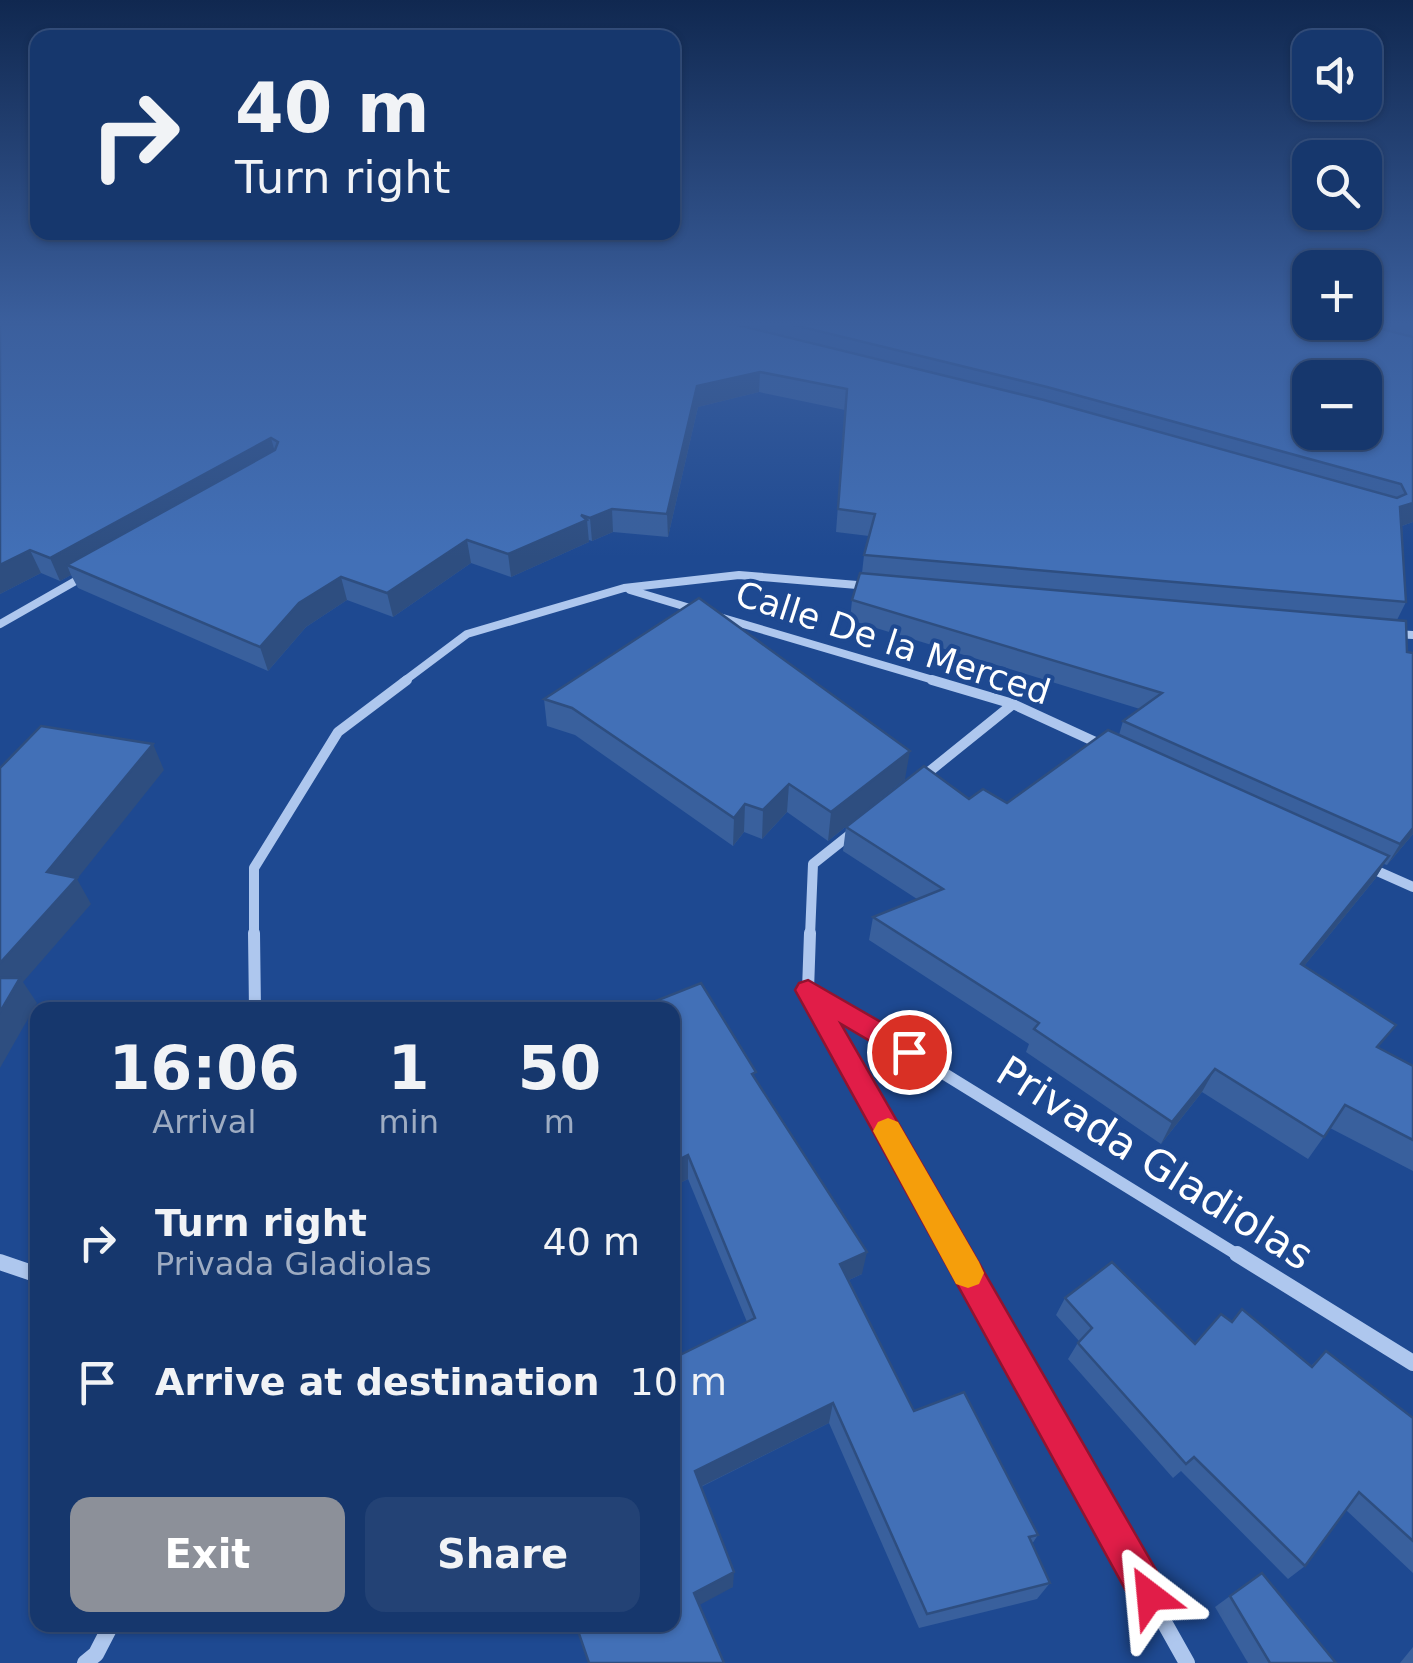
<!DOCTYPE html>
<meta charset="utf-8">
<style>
body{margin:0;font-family:"DejaVu Sans",sans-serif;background:#234275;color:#f1f3f6;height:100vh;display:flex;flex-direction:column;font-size:38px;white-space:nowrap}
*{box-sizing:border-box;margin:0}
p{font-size:32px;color:#9eacc2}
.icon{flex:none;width:55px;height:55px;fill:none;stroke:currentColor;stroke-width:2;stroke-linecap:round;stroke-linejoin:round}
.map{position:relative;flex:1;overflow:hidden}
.panel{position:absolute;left:30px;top:1002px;width:650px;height:630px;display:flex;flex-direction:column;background:#16376d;border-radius:20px;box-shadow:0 2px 8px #0004,0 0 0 2px #355180}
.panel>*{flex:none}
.guide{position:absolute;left:30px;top:30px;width:650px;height:210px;border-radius:20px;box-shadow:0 2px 8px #0004,0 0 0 2px #355180;background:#16376d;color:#f1f3f6;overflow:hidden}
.tools{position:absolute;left:1292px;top:30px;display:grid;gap:20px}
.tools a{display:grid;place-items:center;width:90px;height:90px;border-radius:20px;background:#16376d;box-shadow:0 2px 8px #0004,0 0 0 2px #355180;font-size:50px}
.pin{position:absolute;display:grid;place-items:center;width:85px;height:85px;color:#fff;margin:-42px;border:5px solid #fff;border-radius:50%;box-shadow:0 2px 10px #0007}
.me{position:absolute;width:110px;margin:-55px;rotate:331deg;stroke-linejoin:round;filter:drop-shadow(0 0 8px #0008)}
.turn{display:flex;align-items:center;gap:35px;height:210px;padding:0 40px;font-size:45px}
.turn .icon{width:130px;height:130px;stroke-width:2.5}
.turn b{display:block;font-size:70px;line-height:85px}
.eta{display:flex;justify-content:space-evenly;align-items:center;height:170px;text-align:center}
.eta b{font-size:60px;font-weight:700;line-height:70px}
.cta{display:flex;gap:20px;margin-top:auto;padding:20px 40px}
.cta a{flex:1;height:115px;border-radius:20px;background:#8c9099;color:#fff;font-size:40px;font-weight:700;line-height:115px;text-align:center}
.cta a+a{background:#234275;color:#f1f3f6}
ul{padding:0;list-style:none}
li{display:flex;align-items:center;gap:30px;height:140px;padding:0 40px}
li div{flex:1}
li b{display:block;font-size:38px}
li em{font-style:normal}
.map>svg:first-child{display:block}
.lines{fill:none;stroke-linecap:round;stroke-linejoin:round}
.street-far3{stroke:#aec7ee;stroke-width:8}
.street-far2{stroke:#aec7ee;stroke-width:10}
.street-far1{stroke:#aec7ee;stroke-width:12}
.street{stroke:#aec7ee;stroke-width:16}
.wall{fill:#39609d}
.shaded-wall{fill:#2e4e80}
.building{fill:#4270b7;stroke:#2e4e80;stroke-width:2.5;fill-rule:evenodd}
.route{fill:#e11d48;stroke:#92132f;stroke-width:2.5}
.slow{fill:#f59e0b}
.labels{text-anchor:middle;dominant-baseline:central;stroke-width:8;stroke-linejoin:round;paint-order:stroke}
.street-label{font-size:35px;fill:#fff;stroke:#1e4991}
.near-street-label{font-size:42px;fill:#fff;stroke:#1e4991}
</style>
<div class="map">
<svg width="1413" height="1663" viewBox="0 0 1413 1663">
<rect width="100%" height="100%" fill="#1e4991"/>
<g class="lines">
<g class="street-far3">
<polyline points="630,590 700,611"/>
<polyline points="716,616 940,682"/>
<polyline points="0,624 86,575"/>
<polyline points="1394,634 1413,635"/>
<polyline points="403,682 467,634 624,588 739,575 869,586"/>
</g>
<g class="street-far2">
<polyline points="932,680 1013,704 1102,745"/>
<polyline points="920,779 1013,704"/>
<polyline points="1368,867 1413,887"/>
<polyline points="254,936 254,868 338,732 407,680"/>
<polyline points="810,936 813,864 852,833"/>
</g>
<g class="street-far1">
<polyline points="254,933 255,1010"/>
<polyline points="810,933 808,990 958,1257"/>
<polyline points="810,991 1241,1257"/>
</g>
<g class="street">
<polyline points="957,1254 1187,1663"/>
<polyline points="1237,1254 1413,1363"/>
<polyline points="0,1262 38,1275"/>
<polyline points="85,1663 96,1654 111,1625"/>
</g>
</g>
<g class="wall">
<polygon points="0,324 1362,324 1373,327 1374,324 1413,324 1413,522 1402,526 1406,602 1397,620 1407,652 1413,653 1413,834 1387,865 1384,864 1375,879 1304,966 1379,1048 1413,1066 1413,1171 1330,1128 1308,1159 1202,1092 1161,1144 1026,1052 1029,1044 869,940 873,917 917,899 843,851 846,827 969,799 1007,803 1119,735 1123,721 1140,709 850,620 852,600 862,573 864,555 869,536 836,532 845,410 759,392 698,407 668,537 613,532 592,541 589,540 589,542 511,577 471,563 393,617 347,600 306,627 268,671 78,588 71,575 60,581 41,573 0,594"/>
<polygon points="544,699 905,779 828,841 787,812 762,839 744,832 733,846 575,735 547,726"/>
<polygon points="672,1010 755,1080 862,1274 849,1280 914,1411 1038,1535 1032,1544 1050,1583 1037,1599 919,1628 829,1423 701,1487 733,1587 576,1625 672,1359 747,1322 688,1179 672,1187"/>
<polygon points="1065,1298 1195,1344 1232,1322 1311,1366 1326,1351 1413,1418 1413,1573 1346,1510 1305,1566 1288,1579 1181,1471 1173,1478 1068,1359 1079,1341 1056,1315"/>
<polygon points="1230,1596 1336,1663 1248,1663 1215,1607"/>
<polygon points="1413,1647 1413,1663 1400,1663"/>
</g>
<g class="shaded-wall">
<polygon points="760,372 759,392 698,407 668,537 667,514 697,386"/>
<polygon points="271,438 277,459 67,565 71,575 60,581 50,558"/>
<polygon points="1413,503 1413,522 1390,530 1400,507"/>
<polygon points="612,509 613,532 592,541 590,518"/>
<polygon points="587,520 589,542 511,577 508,554"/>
<polygon points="467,540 471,563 393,617 387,593"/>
<polygon points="30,550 41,573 0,594 0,565"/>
<polygon points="341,577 347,600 306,627 268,671 260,647 299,603"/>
<polygon points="153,744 164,770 77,879 91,904 23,982 37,1003 0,1068 0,963 47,872"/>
<polygon points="910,751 905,779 828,841 831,812"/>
<polygon points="789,784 787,812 762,839 763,810"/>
<polygon points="745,804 744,832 733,846 734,818"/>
<polygon points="1413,828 1413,834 1387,865 1400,844"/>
<polygon points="1389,856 1375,879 1287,987 1301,964"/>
<polygon points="1215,1069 1202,1092 1161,1144 1172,1122"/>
<polygon points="688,1155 688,1179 672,1187 672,1163"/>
<polygon points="867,1252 862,1274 836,1286 840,1264"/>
<polygon points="833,1403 829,1423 696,1489 695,1471"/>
<polygon points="734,1572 733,1587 694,1608 694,1593"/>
</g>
<g class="building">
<path d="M 0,324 L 733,324 L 1044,400 L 1397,498 L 1406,494 L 1401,484 L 1047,387 L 790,324 L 1362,324 L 1413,337 L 1413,503 L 1400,507 L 1406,602 L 864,555 L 875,514 L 838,509 L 847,389 L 760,372 L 697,386 L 667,514 L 612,509 L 590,518 L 581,515 L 587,520 L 508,554 L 467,540 L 387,593 L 341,577 L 299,603 L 260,647 L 67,565 L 275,450 L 278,442 L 271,438 L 50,558 L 30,550 L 0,565 ZM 1310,378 L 1365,378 L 1365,432 L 1310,432 Z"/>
<polygon points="860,573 1406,621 1407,652 1413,653 1413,828 1400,844 1123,721 1162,693 852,600"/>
<polygon points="699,598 910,751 831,812 789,784 763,810 745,804 734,818 572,708 544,699"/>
<polygon points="41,726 153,744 47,872 77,878 0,963 0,768"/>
<polygon points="1108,730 1389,856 1301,964 1396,1025 1377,1047 1413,1066 1413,1140 1345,1105 1324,1137 1215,1069 1172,1122 1034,1029 1039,1023 873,917 943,889 846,827 924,766 969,799 983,789 1007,803"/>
<polygon points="0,978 20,978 0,1012"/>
<polygon points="701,983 756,1072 752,1074 867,1252 840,1264 914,1411 964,1392 1038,1535 1029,1537 1050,1583 927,1614 833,1403 695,1471 734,1572 694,1593 724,1663 589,1663 576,1625 672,1625 672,1359 755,1318 688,1155 672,1163 672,1010 633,1010"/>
<polygon points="1112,1262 1195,1344 1221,1314 1232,1322 1242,1309 1312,1367 1326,1351 1413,1418 1413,1541 1359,1492 1305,1566 1194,1457 1186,1464 1078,1343 1092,1328 1065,1298"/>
<polygon points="1262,1573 1336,1663 1270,1663 1230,1596"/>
</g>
<linearGradient id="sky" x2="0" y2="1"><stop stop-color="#102850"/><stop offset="0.58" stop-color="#3b5f9d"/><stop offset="1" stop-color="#3b5f9d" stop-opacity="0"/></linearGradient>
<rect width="1413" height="557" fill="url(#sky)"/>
<polygon class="route" points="808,980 919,1044 923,1052 919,1060 909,1064 841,1024 1163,1582 1169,1596 1163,1609 1150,1615 1136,1609 795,990 799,983"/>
<polygon class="slow" points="888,1118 898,1122 979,1262 984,1273 979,1284 968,1288 956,1284 873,1131 878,1122"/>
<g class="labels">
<g class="street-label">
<text transform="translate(893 643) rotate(18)">Calle De la Merced</text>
</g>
<g class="near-street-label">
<text transform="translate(1155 1163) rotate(32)">Privada Gladiolas</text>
</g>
</g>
</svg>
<div class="tools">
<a><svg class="icon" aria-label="sound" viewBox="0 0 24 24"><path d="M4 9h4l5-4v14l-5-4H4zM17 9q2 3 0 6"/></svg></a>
<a><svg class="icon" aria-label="search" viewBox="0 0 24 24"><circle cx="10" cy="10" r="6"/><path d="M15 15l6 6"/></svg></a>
<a>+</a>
<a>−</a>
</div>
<div class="pin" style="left:909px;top:1052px;background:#d93025"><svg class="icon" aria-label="arrive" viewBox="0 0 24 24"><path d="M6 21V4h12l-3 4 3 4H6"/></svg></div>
<svg class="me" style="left:1150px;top:1596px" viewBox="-20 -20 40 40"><path d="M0-17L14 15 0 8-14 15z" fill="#e11d48" stroke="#fff" stroke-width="4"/></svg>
<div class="guide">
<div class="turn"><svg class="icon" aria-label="right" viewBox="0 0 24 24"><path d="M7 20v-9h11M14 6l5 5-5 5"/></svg><div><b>40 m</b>Turn right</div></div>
</div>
<section class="panel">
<div class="eta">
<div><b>16:06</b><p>Arrival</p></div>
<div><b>1</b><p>min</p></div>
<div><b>50</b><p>m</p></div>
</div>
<ul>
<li><svg class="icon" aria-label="right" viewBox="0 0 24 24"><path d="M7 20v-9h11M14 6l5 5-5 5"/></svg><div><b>Turn right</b><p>Privada Gladiolas</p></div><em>40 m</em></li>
<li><svg class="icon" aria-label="arrive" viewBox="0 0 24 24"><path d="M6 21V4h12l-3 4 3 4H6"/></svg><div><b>Arrive at destination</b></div><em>10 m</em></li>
</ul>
<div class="cta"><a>Exit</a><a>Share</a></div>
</section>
</div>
